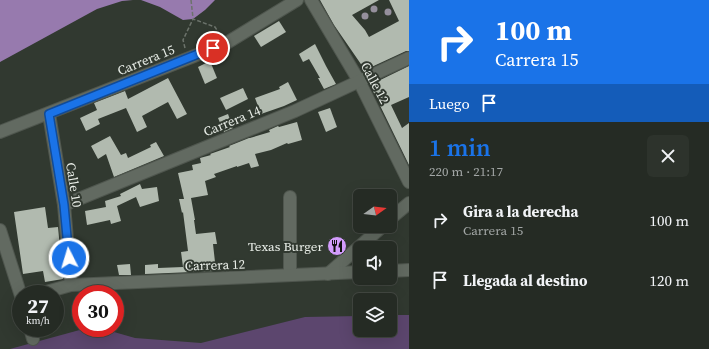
<!DOCTYPE html>
<html lang="es">
<meta charset="utf-8">
<style>
body{margin:0;font-family:"Source Serif 4",serif;background:#2d332c;color:#f1f3f6;height:100vh;display:flex;flex-direction:column;font-size:15px;white-space:nowrap}
*{box-sizing:border-box;margin:0}
p{font-size:13px;color:#a3a7a6}
.icon{flex:none;width:22px;height:22px;fill:none;stroke:currentColor;stroke-width:2;stroke-linecap:round;stroke-linejoin:round}
.map{position:relative;flex:1;overflow:hidden}
.sheet{display:flex;flex-direction:column;background:#252b24;width:300px}
.sheet>*{flex:none}
.guide{background:#1a73e8;color:#fff;overflow:hidden}
.needle{width:26px;rotate:76deg}
.tools{position:absolute;left:353px;top:189px;display:grid;gap:8px}
.tools a{display:grid;place-items:center;width:44px;height:44px;border-radius:6px;background:#252b24;box-shadow:0 4px 16px #0002,0 0 0 1px #424741;font-size:20px}
.speed{position:absolute;left:12px;top:285px;display:flex;gap:8px;font-size:20px;font-weight:700;text-align:center}
.speed>*{display:grid;place-content:center;width:52px;height:52px;border-radius:50%;background:#252b24;box-shadow:0 4px 16px #0002,0 0 0 1px #424741;line-height:1}
.speed small{font-size:10px;font-weight:400}
.speed .limit{border:6px solid #d22;background:#fff;color:#111}
.pin{position:absolute;display:grid;place-items:center;width:34px;height:34px;color:#fff;margin:-17px;border:2px solid #fff;border-radius:50%;box-shadow:0 1px 4px #0007}
.me{position:absolute;width:44px;margin:-22px;rotate:355deg;stroke-linejoin:round;filter:drop-shadow(0 0 3px #0008)}
.turn{display:flex;align-items:center;gap:14px;height:84px;padding:0 20px;font-size:18px}
.turn .icon{width:52px;height:52px;stroke-width:2.5}
.turn b{display:block;font-size:28px;line-height:34px}
.then{display:flex;align-items:center;height:38px;padding:0 20px;background:#0003;gap:8px;font-size:15px}
.round{display:grid;place-items:center;flex:none;width:42px;height:42px;border-radius:6px;background:#2d332c}
.head{display:flex;align-items:center;justify-content:space-between;height:68px;padding:0 20px}
h1{font-size:24px;font-weight:600;line-height:30px;color:#1a73e8}
ul{padding:0;list-style:none}
li{display:flex;align-items:center;gap:12px;height:60px;padding:0 20px}
li div{flex:1}
li b{display:block;font-size:15px}
li em{font-style:normal}
main{display:flex;flex:1;min-height:0}
.map>svg:first-child{display:block}
.green{fill:#5c466e}
.water{fill:#977aae}
.building{fill:#b1baaf}
.lines{fill:none;stroke-linecap:round;stroke-linejoin:round}
.minor-casing{stroke:#4f564e;stroke-width:14}
.path{stroke:#6c736b;stroke-width:1.5;stroke-dasharray:4 2;stroke-linecap:butt}
.minor{stroke:#626a61;stroke-width:12}
.tree{fill:#958f9c}
.route-casing{stroke:#114b97;stroke-width:10}
.route{stroke:#1a73e8;stroke-width:7}
.labels{text-anchor:middle;dominant-baseline:central;stroke-width:4;stroke-linejoin:round;paint-order:stroke}
.street-label{font-size:13px;fill:#eaefe9;stroke:#313930}
.poi-label{font-size:13px;fill:#eaefe9;stroke:#313930;text-anchor:end}
</style>
<main>
<div class="map">
<svg width="409" height="349" viewBox="0 0 409 349">
<rect width="100%" height="100%" fill="#313930"/>
<polygon class="green" points="390,315 409,315 409,349 10,349 87,328 100,328 135,338 201,343 305,317 360,316 360,330 390,330"/>
<g class="water">
<polygon points="0,0 133,0 122,1 97,9 0,62"/>
<polygon points="141,0 215,0 205,10 193,19 183,20 160,7"/>
</g>
<g class="building">
<polygon points="320,0 379,0 352,15 365,30 369,37 399,21 389,0 409,0 409,51 406,51 365,70 334,25"/>
<polygon points="279,21 286,32 261,47 254,36"/>
<polygon points="315,44 326,66 336,84 324,89 318,78 320,78 309,59 303,62 299,54"/>
<polygon points="210,61 217,78 205,84 198,67"/>
<polygon points="409,66 409,97 391,105 402,128 409,123 409,165 370,85"/>
<polygon points="168,78 187,114 177,119 168,102 142,116 147,127 137,132 126,108 98,119 100,124 86,131 80,118 97,110 94,103 125,91 128,99"/>
<polygon points="288,82 297,100 284,106 261,114 255,98 280,89 279,87"/>
<polygon points="243,88 248,99 226,110 220,98"/>
<polygon points="330,108 337,127 326,132 318,112"/>
<polygon points="228,114 233,128 224,132 218,118"/>
<polygon points="297,122 302,140 288,144 287,143 271,150 255,154 259,166 251,168 249,163 237,167 237,166 214,174 216,177 205,181 208,195 191,198 195,220 194,220 196,234 215,232 217,244 213,244 216,271 145,274 145,265 158,264 158,268 183,267 181,252 188,251 183,212 182,213 179,199 184,199 178,173 193,170 192,165 201,163 200,158 211,155 210,154 230,147 229,146 249,138 250,138 270,132 269,130 278,126 279,127"/>
<polygon points="110,136 121,155 126,153 128,158 151,147 150,145 156,142 164,156 114,177 106,154 98,159 91,146"/>
<polygon points="140,184 142,189 157,187 159,201 140,207 136,197 117,206 121,221 111,224 110,220 87,225 85,211 106,207 105,201 121,196 120,194"/>
<polygon points="45,207 48,228 58,227 63,279 45,282 43,271 23,274 14,212"/>
<polygon points="130,264 131,275 119,275 117,265"/>
</g>
<g class="lines">
<defs>
<g id="minor">
<polyline points="311,0 359,81 409,182"/>
<polyline points="49,114 64,205 71,285"/>
<polyline points="0,132 225,44 297,0"/>
<polyline points="290,197 290,275"/>
<polyline points="64,205 295,111 409,58"/>
<polyline points="390,219 409,203"/>
<polyline points="0,230 21,296"/>
<polyline points="390,271 409,270"/>
<polyline points="328,274 383,226"/>
<polyline points="39,294 71,285 360,272"/>
<polyline points="30,328 33,339"/>
</g>
</defs>
<use href="#minor" class="minor-casing"/>
<g class="path">
<polyline points="191,0 193,18"/>
<polyline points="185,48 183,40 193,19 215,27 220,35"/>
</g>
<use href="#minor" class="minor"/>
</g>
<g class="tree">
<circle cx="374" cy="9" r="3.5"/>
<circle cx="388" cy="12" r="3.5"/>
<circle cx="365" cy="16" r="3.5"/>
</g>
<g class="lines">
<defs>
<polyline id="route" points="69,258 64,205 49,114 213,48"/>
</defs>
<use href="#route" class="route-casing"/>
<use href="#route" class="route"/>
</g>
<defs>
<symbol id="restaurant-disc" viewBox="-11 -11 22 22"><circle r="9.5" fill="#d39cfd" stroke="#313930"/><path d="M-5-6h1v4h1v-4h1v4h1v-4h1v5L-1.5 .5V6h-2V.5L-5-1ZM5-6V6H3V1.5H1.5Q1.5-4 5-6Z" fill="#111"/></symbol>
</defs>
<g fill-rule="evenodd">
<use href="#restaurant-disc" x="326" y="235" width="22" height="22"/>
</g>
<g class="labels">
<g class="street-label">
<text transform="translate(146 60) rotate(-22)">Carrera 15</text>
<text transform="translate(375 83) rotate(62)">Calle 12</text>
<text transform="translate(232 121) rotate(-22)">Carrera 14</text>
<text transform="translate(74 185) rotate(81)">Calle 10</text>
<text transform="translate(215 265) rotate(-2)">Carrera 12</text>
</g>
<g class="poi-label">
<text x="323" y="246">Texas Burger</text>
</g>
</g>
</svg>
<div class="tools">
<a><svg class="needle" viewBox="-14 -14 28 28"><path d="M0-13l5 13h-10z" fill="#e53935"/><path d="M0 13l5-13h-10z" fill="#a3a7a6"/></svg></a>
<a><svg class="icon" aria-label="sound" viewBox="0 0 24 24"><path d="M4 9h4l5-4v14l-5-4H4zM17 9q2 3 0 6"/></svg></a>
<a><svg class="icon" aria-label="layers" viewBox="0 0 24 24"><path d="M12 4l9 5-9 5-9-5zM3 14l9 5 9-5"/></svg></a>
</div>
<div class="speed"><div>27<small>km/h</small></div><div class="limit">30</div></div>
<div class="pin" style="left:213px;top:48px;background:#d93025"><svg class="icon" aria-label="arrive" viewBox="0 0 24 24"><path d="M6 21V4h12l-3 4 3 4H6"/></svg></div>
<svg class="me" style="left:69px;top:258px" viewBox="-20 -20 40 40"><circle r="17" fill="#1a73e8" stroke="#fff" stroke-width="3"/><path d="M0-11L8 9 0 5-8 9z" fill="#fff"/></svg>
</div>
<section class="sheet">
<div class="guide">
<div class="turn"><svg class="icon" aria-label="right" viewBox="0 0 24 24"><path d="M7 20v-9h11M14 6l5 5-5 5"/></svg><div><b>100 m</b>Carrera 15</div></div>
<div class="then">Luego<svg class="icon" aria-label="arrive" viewBox="0 0 24 24"><path d="M6 21V4h12l-3 4 3 4H6"/></svg></div>
</div>
<div class="head"><div><h1>1 min</h1><p>220 m · 21:17</p></div><a class="round"><svg class="icon" aria-label="close" viewBox="0 0 24 24"><path d="M6 6l12 12M18 6L6 18"/></svg></a></div>
<ul>
<li><svg class="icon" aria-label="right" viewBox="0 0 24 24"><path d="M7 20v-9h11M14 6l5 5-5 5"/></svg><div><b>Gira a la derecha</b><p>Carrera 15</p></div><em>100 m</em></li>
<li><svg class="icon" aria-label="arrive" viewBox="0 0 24 24"><path d="M6 21V4h12l-3 4 3 4H6"/></svg><div><b>Llegada al destino</b></div><em>120 m</em></li>
</ul>
</section>
</main>
